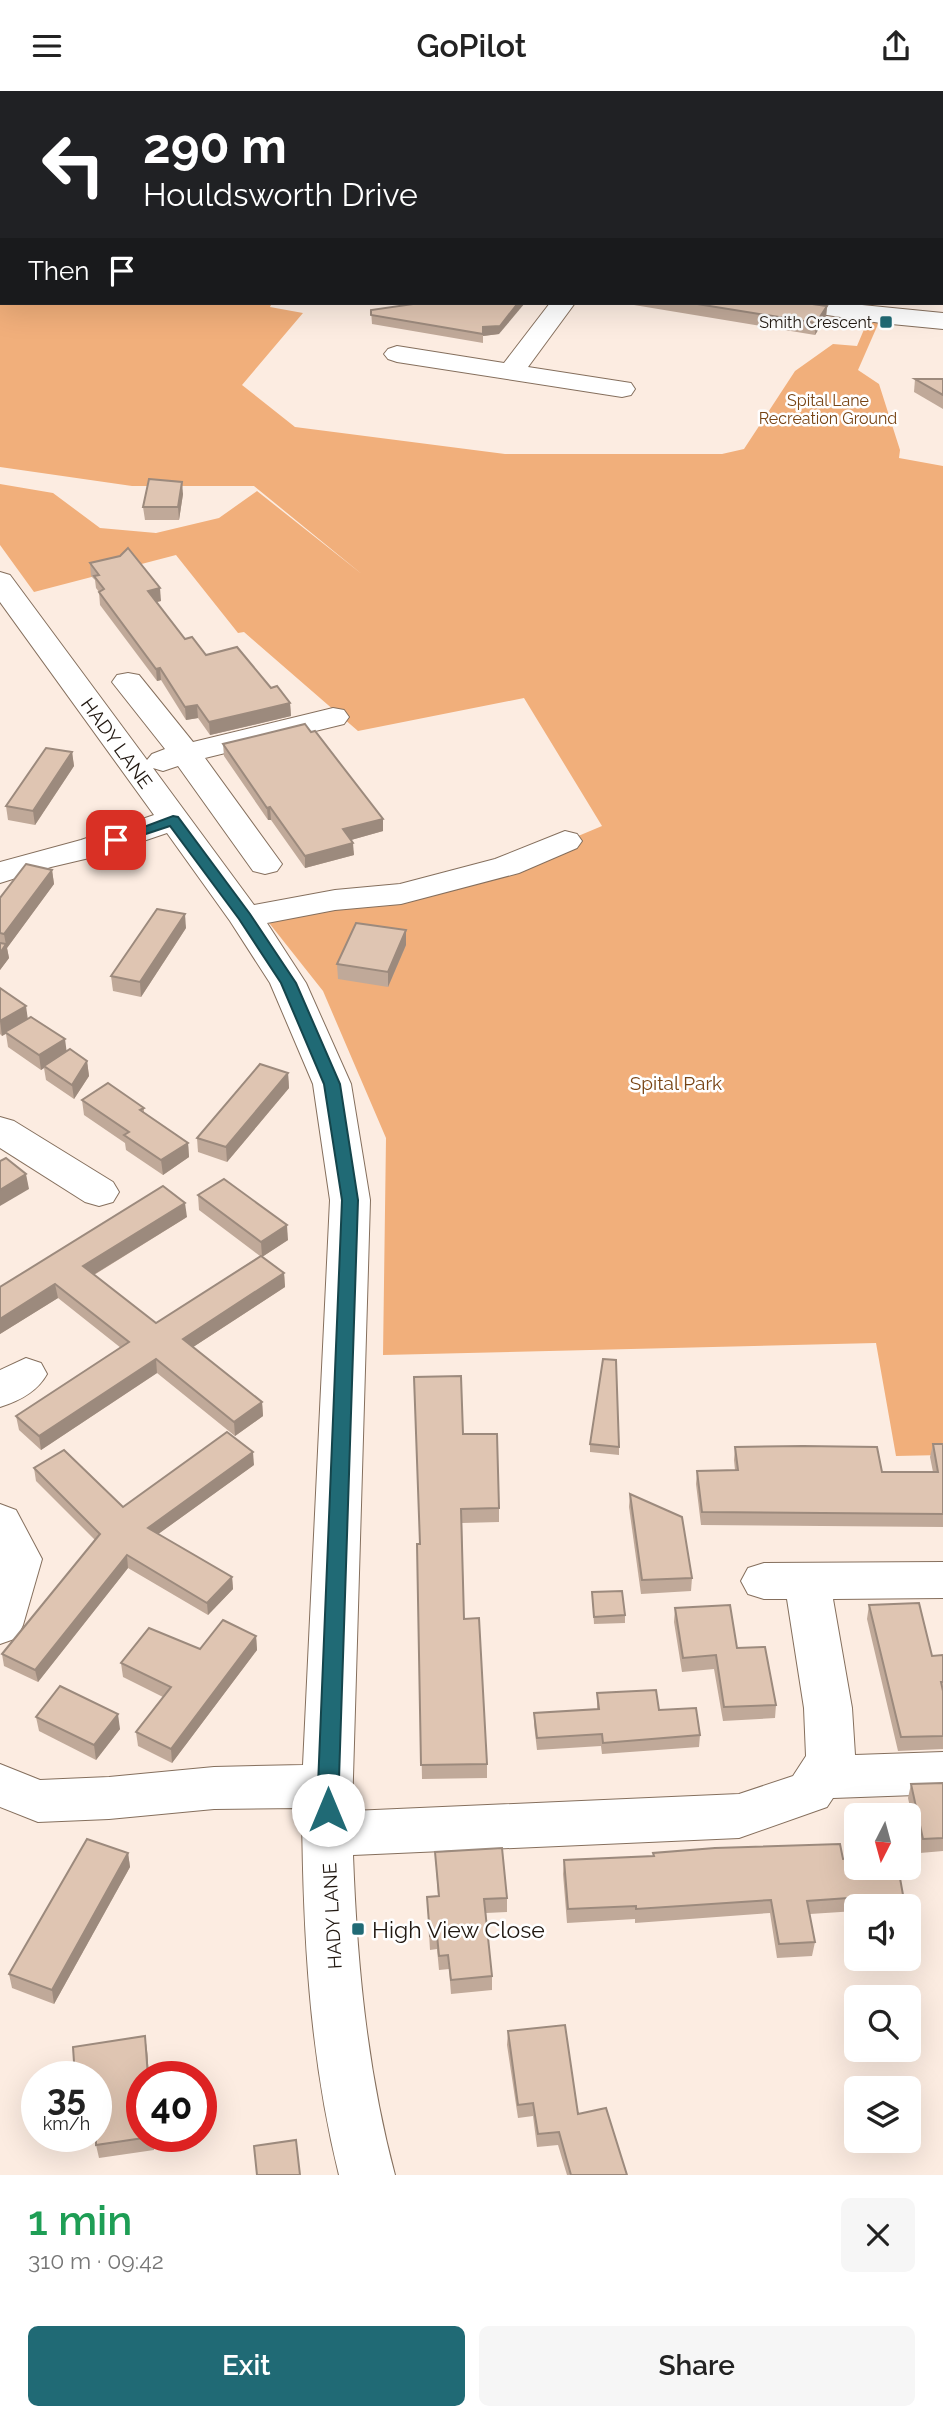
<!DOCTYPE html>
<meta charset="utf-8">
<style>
body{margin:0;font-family:Raleway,sans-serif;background:#f6f6f6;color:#222;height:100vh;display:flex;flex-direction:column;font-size:26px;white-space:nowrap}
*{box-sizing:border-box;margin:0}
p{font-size:23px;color:#767676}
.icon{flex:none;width:38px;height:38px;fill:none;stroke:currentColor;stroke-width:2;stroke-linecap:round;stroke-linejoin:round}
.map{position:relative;height:2084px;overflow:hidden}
.panel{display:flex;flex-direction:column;background:#fff;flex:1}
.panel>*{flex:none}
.hud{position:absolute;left:0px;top:0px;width:943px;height:214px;box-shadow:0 7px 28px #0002;background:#202124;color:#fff;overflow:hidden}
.needle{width:46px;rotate:186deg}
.tools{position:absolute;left:844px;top:1712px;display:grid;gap:14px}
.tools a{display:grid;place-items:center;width:77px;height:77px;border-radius:10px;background:#fff;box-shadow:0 7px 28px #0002;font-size:35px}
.speed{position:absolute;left:21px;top:1970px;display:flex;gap:14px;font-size:35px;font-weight:700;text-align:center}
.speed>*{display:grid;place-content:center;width:91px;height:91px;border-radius:50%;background:#fff;box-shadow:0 7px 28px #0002;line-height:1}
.speed small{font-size:18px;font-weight:400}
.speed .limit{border:10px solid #d22;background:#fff;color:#111}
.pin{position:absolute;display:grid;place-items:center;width:60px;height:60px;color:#fff;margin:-30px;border-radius:14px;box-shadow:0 4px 10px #0006}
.me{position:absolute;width:77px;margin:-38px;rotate:0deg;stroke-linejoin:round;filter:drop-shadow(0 0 5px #0008)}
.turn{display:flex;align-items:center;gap:24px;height:147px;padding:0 28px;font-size:32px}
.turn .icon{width:91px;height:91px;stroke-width:2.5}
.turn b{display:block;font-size:49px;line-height:60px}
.then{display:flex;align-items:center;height:66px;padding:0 28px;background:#0003;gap:14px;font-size:26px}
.round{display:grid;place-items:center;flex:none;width:74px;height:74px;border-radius:10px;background:#f6f6f6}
.summary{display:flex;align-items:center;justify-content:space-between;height:119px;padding:0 28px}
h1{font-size:42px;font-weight:600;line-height:52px;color:#1e9e55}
.action{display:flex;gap:14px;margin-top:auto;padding:14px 28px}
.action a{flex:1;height:80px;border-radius:10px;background:#206a75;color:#fff;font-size:28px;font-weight:600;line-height:80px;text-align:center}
.action a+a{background:#f6f6f6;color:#222}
header{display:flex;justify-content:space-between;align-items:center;height:91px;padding:0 28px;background:#fff;font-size:32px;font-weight:600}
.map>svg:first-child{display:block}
.green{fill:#f1af7b}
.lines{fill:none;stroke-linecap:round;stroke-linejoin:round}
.stream{stroke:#2995a2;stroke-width:6}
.minor-casing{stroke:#856f5d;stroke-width:2}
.minor{fill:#fff;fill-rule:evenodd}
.wall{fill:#c0a999}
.shaded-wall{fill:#9c8a7d}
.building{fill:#dfc5b2;stroke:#9c8a7d;stroke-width:2}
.route{fill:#206a75;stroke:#15454c;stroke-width:2}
.poi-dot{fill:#206a75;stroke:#fff;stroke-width:2.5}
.labels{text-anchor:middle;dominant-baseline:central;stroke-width:5;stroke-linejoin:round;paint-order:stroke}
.far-poi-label{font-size:16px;fill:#211811;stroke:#fff;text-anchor:end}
.far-park-label{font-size:16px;fill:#784414;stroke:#fff}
.street-label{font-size:19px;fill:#211811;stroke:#fff}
.park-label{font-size:19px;fill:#784414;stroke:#fff}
.near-poi-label{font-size:23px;fill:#211811;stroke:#fff;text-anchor:start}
</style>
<header><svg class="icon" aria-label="menu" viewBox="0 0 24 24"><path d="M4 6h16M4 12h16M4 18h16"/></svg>GoPilot<svg class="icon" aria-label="share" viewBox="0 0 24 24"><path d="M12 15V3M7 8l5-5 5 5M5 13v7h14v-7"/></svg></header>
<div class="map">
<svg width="943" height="2084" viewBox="0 0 943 2084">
<rect width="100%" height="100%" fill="#fcece1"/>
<polygon class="green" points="0,104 2,212 272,212 270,216 303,222 242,294 295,336 505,363 722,363 744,358 795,280 833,253 857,255 868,229 879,231 858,279 879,293 900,359 899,367 943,375 943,1364 896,1365 876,1252 383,1264 386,1047 323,900 262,823 507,775 602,735 524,607 358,640 244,541 238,542 176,464 34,501 0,454 0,393 53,402 100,437 156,442 219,427 257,400 363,484 254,395 132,395 0,376"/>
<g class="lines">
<g class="stream">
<polyline points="149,0 151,2"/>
<polyline points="266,0 273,2"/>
<polyline points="192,2 196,2"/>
<polyline points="233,2 238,0"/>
</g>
<defs>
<g id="minor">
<polygon points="0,87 2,88 2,102 0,101"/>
<polygon points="550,212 575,212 528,276 631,292 635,298 631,304 622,306 397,271 388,268 384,263 388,258 397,255 504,272"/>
<polygon points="781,212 842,212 943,222 943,238 881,232 793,219 784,217"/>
<path d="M 0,481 L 10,484 L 147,669 L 152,663 L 165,658 L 112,591 L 117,584 L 128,582 L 139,584 L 193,651 L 333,617 L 344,619 L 349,626 L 344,633 L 205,667 L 282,773 L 277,780 L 265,783 L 253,780 L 178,675 L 163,680 L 153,677 L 254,814 L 335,799 L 400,793 L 495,768 L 565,740 L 577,743 L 582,750 L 577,757 L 519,782 L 401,813 L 335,819 L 267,832 L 306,892 L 351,993 L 370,1109 L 352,1720 L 739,1703 L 793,1685 L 806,1665 L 804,1617 L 787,1508 L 764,1508 L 748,1503 L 741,1490 L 748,1477 L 764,1472 L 943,1471 L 943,1507 L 833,1508 L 852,1617 L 855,1664 L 943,1661 L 943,1703 L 833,1707 L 827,1716 L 739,1747 L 353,1764 C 357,1872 367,1979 395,2084 L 339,2084 C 309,1963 303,1841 302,1717 L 214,1718 L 109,1728 L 38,1731 L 0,1716 L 0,1673 L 40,1689 L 109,1686 L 214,1676 L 303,1674 L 330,1109 L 313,993 L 270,892 L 230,830 L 167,742 L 102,764 L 51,776 L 0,792 L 0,771 L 81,749 L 154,724 L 0,511 Z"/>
<polygon points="0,1026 14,1030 113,1091 119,1101 113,1111 99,1115 85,1111 0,1057"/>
<path d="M 26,1267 L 41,1272 L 47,1283 C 37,1301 19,1310 0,1316 L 0,1279 Z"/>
<polygon points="0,1413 16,1419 42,1468 23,1534 17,1547 0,1553"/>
</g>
</defs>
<use href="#minor" class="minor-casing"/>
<use href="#minor" class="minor"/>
</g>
<g class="wall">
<polygon points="634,212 805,212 827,215 826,226 815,244 634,214"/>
<polygon points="371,219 499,243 483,245 483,252 372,233"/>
<polygon points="915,288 943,288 943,318 914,301"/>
<polygon points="183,403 179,429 145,429 143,416"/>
<polygon points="90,472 161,510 156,511 185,548 206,564 271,597 290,612 291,625 210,644 198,627 186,629 161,589 157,590 100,514 99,501 96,497 95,489 91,485"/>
<polygon points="223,653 383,740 351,749 354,764 305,777 271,729 268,729 224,665"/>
<polygon points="72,661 74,675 35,734 8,729 6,715"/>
<polygon points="52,779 54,793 7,857 9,867 0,879 0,807"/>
<polygon points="186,837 141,906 113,900 111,885"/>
<polygon points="406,839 406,854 388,896 338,888 337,873"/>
<polygon points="0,897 28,928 67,960 87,970 89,985 74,1008 46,989 44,977 41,979 8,956 6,943 2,945 0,943"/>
<polygon points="288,982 289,997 227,1071 198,1061 197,1047"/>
<polygon points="82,1009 144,1017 144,1022 188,1052 189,1066 163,1084 126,1059 125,1052 84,1024"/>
<polygon points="198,1104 288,1149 262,1166 284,1182 285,1196 193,1256 262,1311 263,1325 235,1345 157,1282 41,1359 19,1339 16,1325 121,1257 58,1207 0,1243 0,1196 187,1126 94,1184 156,1232 260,1165 199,1119"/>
<polygon points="463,1343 499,1417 499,1431 462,1432 464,1528 487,1673 487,1687 422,1688 417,1453 420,1453"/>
<polygon points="590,1353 619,1356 619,1364 590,1361"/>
<polygon points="933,1353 943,1353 943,1436 701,1434 696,1393 697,1380 735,1379 734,1369 735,1356 882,1381 933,1381 930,1366"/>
<polygon points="254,1374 158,1443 232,1486 233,1498 208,1524 128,1477 38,1591 4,1575 2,1563 95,1449 36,1390 34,1377 123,1416"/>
<polygon points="630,1403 692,1487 691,1500 641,1503 629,1416"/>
<polygon points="592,1501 625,1524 625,1532 594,1533"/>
<polygon points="869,1514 932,1565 943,1564 943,1658 898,1660 867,1528"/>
<polygon points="675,1517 737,1557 776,1614 775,1627 723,1630 714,1578 682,1581 674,1531"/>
<polygon points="256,1545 257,1559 172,1672 138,1655 136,1641 163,1606 123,1586 121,1572 200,1558"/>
<polygon points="597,1602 659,1619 700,1644 699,1656 602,1663 601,1655 537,1659 534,1633 534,1622 597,1618"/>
<polygon points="36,1626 120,1638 96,1669 39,1640"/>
<polygon points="943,1692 943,1760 920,1762 908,1707 911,1693"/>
<polygon points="435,1761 507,1807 507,1821 486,1822 492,1885 492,1899 451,1903 449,1878 439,1879 437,1858 430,1859 427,1806 438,1805"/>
<polygon points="128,1762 130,1776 54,1913 12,1897 9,1883"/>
<polygon points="843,1768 905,1815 856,1815 856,1820 810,1823 815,1851 812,1865 777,1867 770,1822 635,1832 635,1828 567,1832 563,1783 564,1769"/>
<polygon points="508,1940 578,2023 627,2084 567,2084 558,2054 537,2056 533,2025 518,2027 507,1954"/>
<polygon points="147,1959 149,1986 142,1986 142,2046 153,2046 154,2059 99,2067 96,2054"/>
</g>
<g class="shaded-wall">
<polygon points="518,212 525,212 499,243 483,245 483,236"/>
<polygon points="827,215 826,226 815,244 816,232"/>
<polygon points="182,391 183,403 179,429 178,416"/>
<polygon points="160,497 161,510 149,513 148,500"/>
<polygon points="160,577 161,589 157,590 156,578"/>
<polygon points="290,612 291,625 210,644 209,631"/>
<polygon points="197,614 198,627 186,629 185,616"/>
<polygon points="72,661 74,675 35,734 33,720"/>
<polygon points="270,716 271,729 268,729 267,717"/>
<polygon points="383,728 383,740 344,751 343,738"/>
<polygon points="353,752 354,764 305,777 305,765"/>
<polygon points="52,779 54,793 7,857 9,867 0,879 0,862 6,854 4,843"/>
<polygon points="185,823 186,837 141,906 140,891"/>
<polygon points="406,839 406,854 388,896 388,881"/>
<polygon points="26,915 28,929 2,945 0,930"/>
<polygon points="65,948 67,963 44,975 44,977 41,979 39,964"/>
<polygon points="87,970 89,985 74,1008 72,994"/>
<polygon points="288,982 289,997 227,1071 226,1056"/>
<polygon points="188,1052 189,1066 163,1084 161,1069"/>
<polygon points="26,1083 29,1098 0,1115 0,1099"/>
<polygon points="185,1112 187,1126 85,1189 83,1175"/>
<polygon points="287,1134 288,1149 262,1166 261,1151"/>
<polygon points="284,1182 285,1196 184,1262 183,1248"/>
<polygon points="55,1193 58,1207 0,1243 0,1228"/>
<polygon points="156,1268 157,1282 41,1359 39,1345"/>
<polygon points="262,1311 263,1325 235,1345 234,1331"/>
<polygon points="253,1361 254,1374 150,1449 148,1437"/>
<polygon points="127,1464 128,1477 38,1591 35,1579"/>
<polygon points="232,1486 233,1498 208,1524 207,1512"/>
<polygon points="256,1545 257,1559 172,1672 171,1658"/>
<polygon points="118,1623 120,1638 96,1669 94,1654"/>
<polygon points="128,1762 130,1776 54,1913 52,1899"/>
<polygon points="145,1945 147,1959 149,1986 148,1986"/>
</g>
<g class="building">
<polygon points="420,212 518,212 500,235 483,236 483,243 371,224 371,219"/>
<polygon points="691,212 805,212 827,215 816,232"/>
<polygon points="915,288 943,288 943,304"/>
<polygon points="149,388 182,391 178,416 143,416"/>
<polygon points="128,457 160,497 148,500 185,548 192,546 206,564 237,556 271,597 277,595 290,612 209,631 197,614 185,616 160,577 156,578 99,501 104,498 94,485 99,484 90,472 120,465"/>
<polygon points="305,633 311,641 315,640 383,728 343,738 353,752 305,765 270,716 267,717 223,653"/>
<polygon points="46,657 72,661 33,720 6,715"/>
<polygon points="26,773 52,779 4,843 0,842 0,807"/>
<polygon points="157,818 185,823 140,891 111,885"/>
<polygon points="356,832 406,839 388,881 337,873"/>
<polygon points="0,852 6,853 0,862"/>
<polygon points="0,897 26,915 0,930"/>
<polygon points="31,926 65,948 39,964 5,941"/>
<polygon points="70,958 87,970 72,994 44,975"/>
<polygon points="260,973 288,982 226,1056 197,1047"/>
<polygon points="108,992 144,1017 140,1019 188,1052 161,1069 124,1044 129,1041 82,1009"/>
<polygon points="6,1067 26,1083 0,1099 0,1070"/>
<polygon points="224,1088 287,1134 261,1151 198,1104"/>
<polygon points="163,1095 185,1112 83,1175 156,1232 261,1165 284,1182 183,1248 262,1311 234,1331 156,1268 39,1345 16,1325 129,1251 55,1193 0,1228 0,1196"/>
<polygon points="603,1268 616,1269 619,1356 590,1353"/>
<polygon points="461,1285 463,1343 497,1343 499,1417 461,1418 464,1528 479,1527 487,1673 421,1674 417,1453 420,1453 414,1286"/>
<polygon points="227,1341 253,1361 148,1437 232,1486 207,1512 127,1464 35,1579 2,1563 100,1443 34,1377 64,1359 123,1416"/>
<polygon points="933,1353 943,1353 943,1423 702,1421 697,1380 738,1379 735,1356 803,1355 877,1356 882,1381 938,1381"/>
<polygon points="630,1403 682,1426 692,1487 642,1489"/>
<polygon points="622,1500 625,1524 594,1526 592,1501"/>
<polygon points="919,1512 932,1565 943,1564 943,1591 941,1591 943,1600 943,1645 901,1646 869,1514"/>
<polygon points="730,1514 737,1557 765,1556 776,1614 724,1616 716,1564 683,1567 675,1517"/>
<polygon points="223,1529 256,1545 171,1658 136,1641 171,1596 121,1572 149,1537 200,1558"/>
<polygon points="60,1595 118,1623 94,1654 36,1626"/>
<polygon points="656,1599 659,1619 696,1617 700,1644 603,1652 602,1643 537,1647 534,1622 599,1618 597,1602"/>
<polygon points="943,1692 943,1747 923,1748 911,1693"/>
<polygon points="87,1748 128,1762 52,1899 9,1883"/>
<polygon points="840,1753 843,1768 856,1767 856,1776 898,1776 905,1815 864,1815 862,1806 807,1810 815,1851 779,1853 771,1809 636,1818 636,1815 568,1818 564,1769 654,1765 653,1762 715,1757"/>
<polygon points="502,1757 507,1807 484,1808 492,1885 451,1889 448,1864 439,1865 437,1844 430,1845 427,1806 439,1805 435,1761"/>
<polygon points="565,1934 578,2023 606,2017 627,2084 571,2084 559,2041 538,2043 533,2012 518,2014 508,1940"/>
<polygon points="145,1945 148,1986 142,1986 142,2046 150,2046 96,2054 96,1986 75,1986 73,1956"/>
<polygon points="296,2049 300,2084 257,2084 254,2055"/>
</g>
<polygon class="route" points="173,725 178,726 250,823 296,892 340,993 358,1109 338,1719 335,1725 328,1728 320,1725 317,1719 342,1109 324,993 281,892 239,828 170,735 116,753 109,749"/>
<g class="poi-dot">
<rect x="879" y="224" width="14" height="14" rx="3.5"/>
<rect x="351" y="1831" width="14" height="14" rx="3.5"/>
</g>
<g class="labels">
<g class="far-poi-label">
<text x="872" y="231">Smith Crescent</text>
</g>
<g class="far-park-label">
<text x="828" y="309">Spital Lane<tspan x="828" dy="18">Recreation Ground</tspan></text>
</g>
<g class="street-label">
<text transform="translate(117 652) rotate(54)">HADY LANE</text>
<text transform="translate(332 1825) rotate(-93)">HADY LANE</text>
</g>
<g class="park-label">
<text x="676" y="992">Spital Park</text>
</g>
<g class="near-poi-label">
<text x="372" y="1838">High View Close</text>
</g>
</g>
</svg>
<div class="tools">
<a><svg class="needle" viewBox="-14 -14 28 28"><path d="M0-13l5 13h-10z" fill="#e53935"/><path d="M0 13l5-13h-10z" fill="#767676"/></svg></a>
<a><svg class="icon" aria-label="sound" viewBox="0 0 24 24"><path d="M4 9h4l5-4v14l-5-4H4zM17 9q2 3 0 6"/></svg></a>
<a><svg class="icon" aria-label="search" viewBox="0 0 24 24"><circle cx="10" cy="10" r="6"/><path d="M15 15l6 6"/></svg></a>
<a><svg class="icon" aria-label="layers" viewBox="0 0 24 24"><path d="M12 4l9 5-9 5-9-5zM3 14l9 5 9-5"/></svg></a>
</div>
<div class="speed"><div>35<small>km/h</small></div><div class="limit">40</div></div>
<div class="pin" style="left:116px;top:749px;background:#d93025"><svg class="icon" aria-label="arrive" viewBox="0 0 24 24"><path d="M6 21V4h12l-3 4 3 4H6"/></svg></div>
<svg class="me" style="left:328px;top:1719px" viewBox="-20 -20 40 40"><circle r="19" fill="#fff"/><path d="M0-13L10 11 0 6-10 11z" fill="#206a75"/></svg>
<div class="hud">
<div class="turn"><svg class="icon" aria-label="left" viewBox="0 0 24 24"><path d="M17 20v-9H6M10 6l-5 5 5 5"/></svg><div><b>290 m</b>Houldsworth Drive</div></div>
<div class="then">Then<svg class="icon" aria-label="arrive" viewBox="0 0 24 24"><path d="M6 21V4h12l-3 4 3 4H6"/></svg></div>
</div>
</div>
<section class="panel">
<div class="summary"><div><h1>1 min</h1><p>310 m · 09:42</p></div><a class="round"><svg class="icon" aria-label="close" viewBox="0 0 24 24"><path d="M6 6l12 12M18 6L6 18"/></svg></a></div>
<div class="action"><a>Exit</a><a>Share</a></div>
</section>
